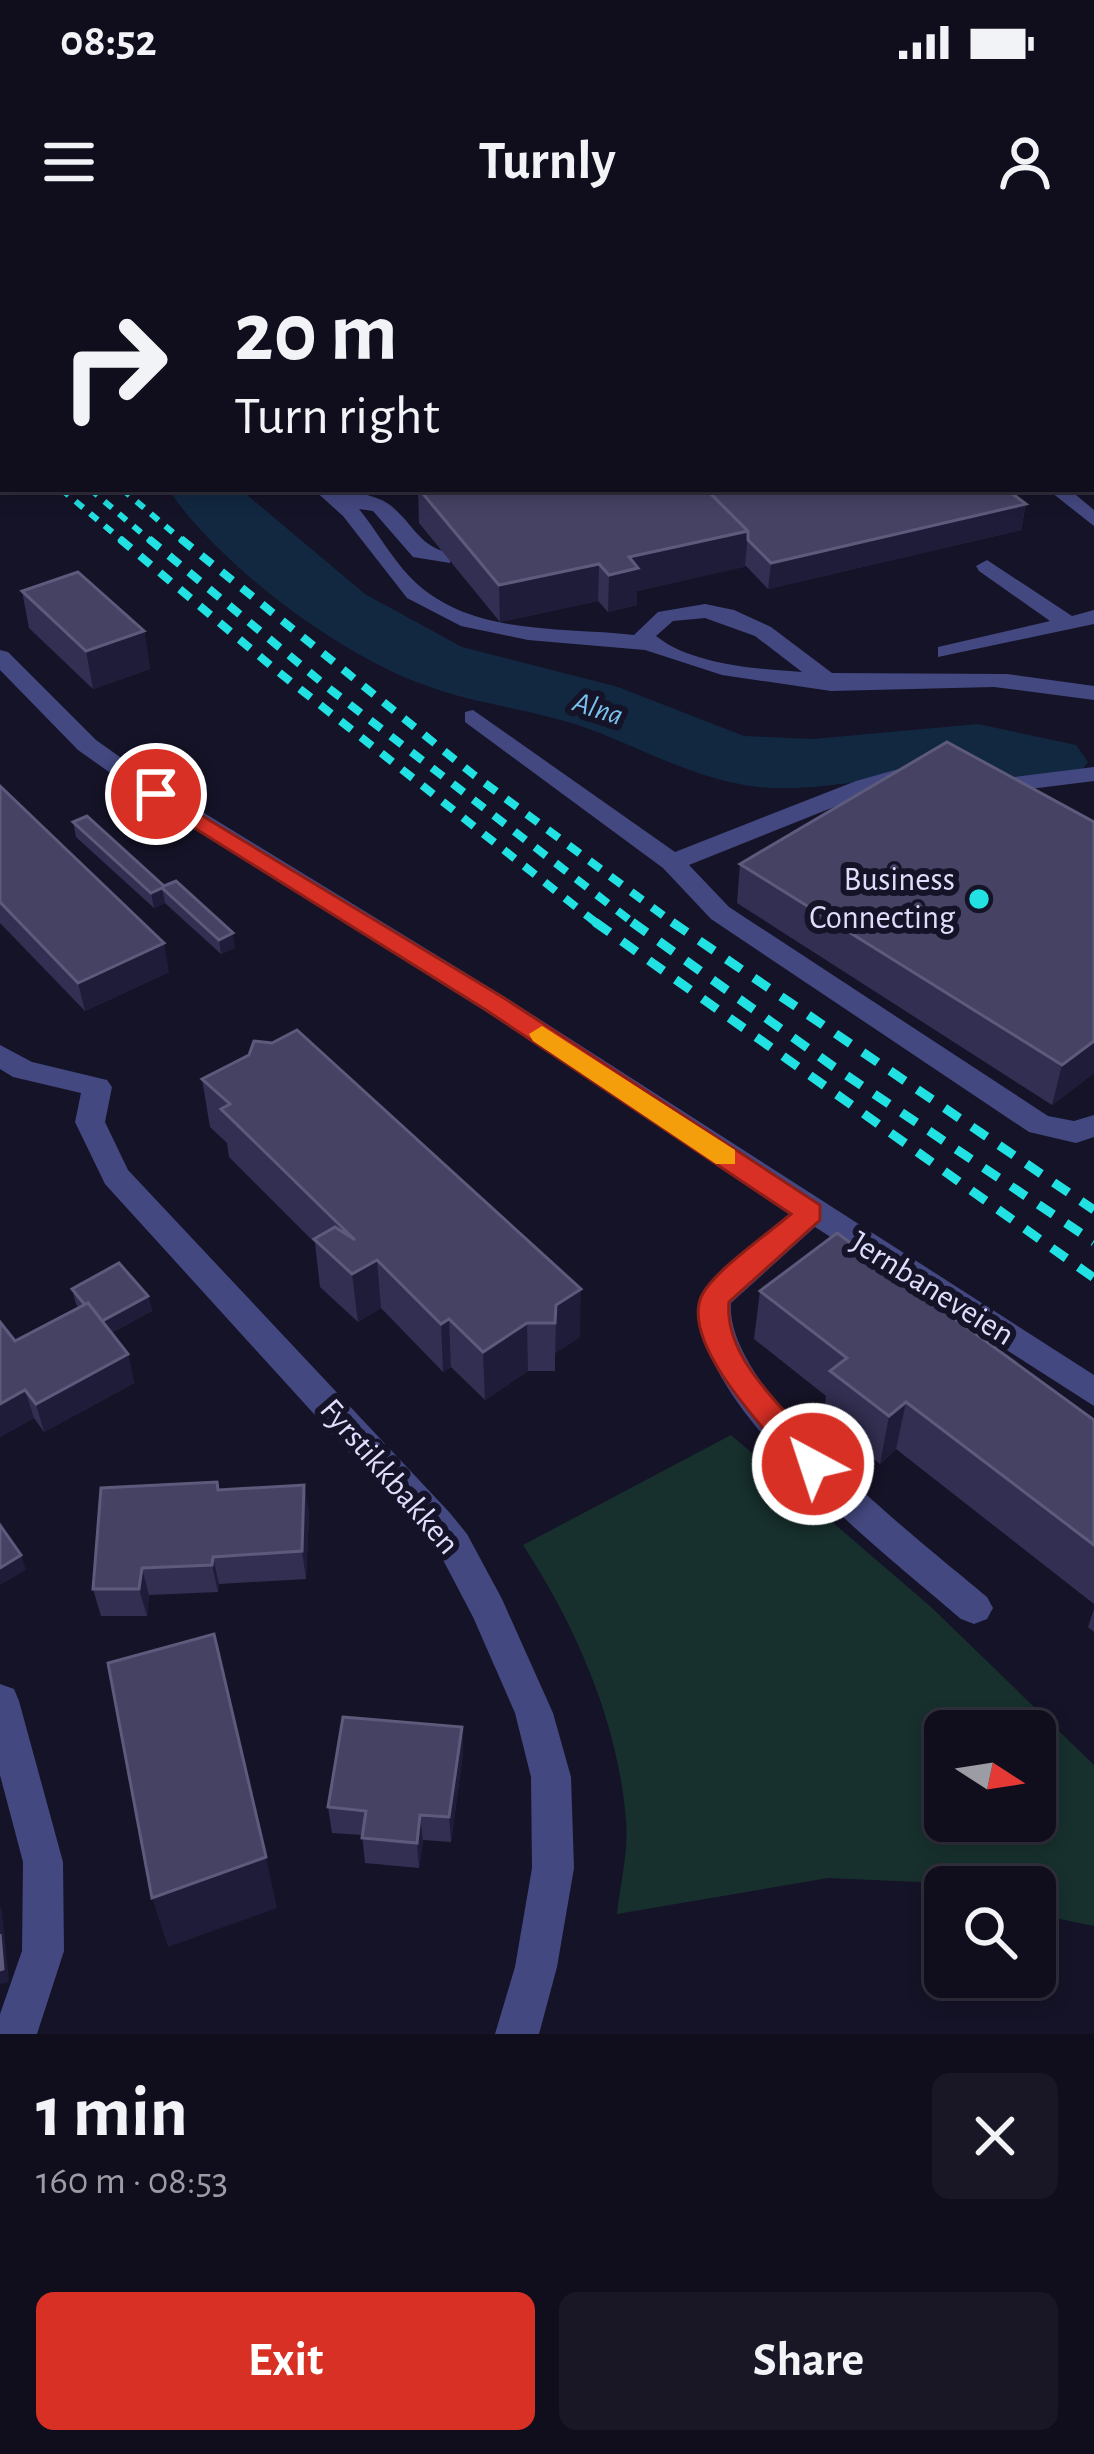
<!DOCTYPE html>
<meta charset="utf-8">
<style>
body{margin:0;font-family:"Alegreya Sans",sans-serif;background:#191726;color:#f1f3f6;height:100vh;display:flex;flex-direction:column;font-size:45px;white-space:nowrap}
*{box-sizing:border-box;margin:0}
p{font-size:39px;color:#9c9ca4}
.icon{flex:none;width:66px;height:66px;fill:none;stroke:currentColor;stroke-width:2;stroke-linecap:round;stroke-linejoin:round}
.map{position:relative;height:1794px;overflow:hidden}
.side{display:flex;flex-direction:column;background:#100e1d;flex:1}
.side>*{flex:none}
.banner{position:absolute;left:0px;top:0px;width:1095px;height:252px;box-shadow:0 6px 18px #0003,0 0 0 3px #302e3b;background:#100e1d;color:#f1f3f6;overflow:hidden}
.needle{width:78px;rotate:102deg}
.tools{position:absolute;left:924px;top:1470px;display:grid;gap:24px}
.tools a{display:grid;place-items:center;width:132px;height:132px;border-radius:18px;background:#100e1d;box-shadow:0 6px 18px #0003,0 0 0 3px #302e3b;font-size:60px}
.pin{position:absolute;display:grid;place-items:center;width:102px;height:102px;color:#fff;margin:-51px;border:6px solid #fff;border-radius:50%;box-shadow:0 3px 12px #0007}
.me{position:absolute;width:132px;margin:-66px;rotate:320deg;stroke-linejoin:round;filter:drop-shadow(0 0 9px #0008)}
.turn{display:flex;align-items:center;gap:42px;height:252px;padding:0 36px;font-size:54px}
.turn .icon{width:156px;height:156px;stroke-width:2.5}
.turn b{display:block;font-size:84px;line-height:102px}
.round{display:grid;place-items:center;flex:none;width:126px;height:126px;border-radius:18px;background:#191726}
.summary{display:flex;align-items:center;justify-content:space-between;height:204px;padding:0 36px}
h1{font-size:72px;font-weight:700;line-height:90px}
.button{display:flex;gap:24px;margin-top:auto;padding:24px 36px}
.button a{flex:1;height:138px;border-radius:18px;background:#d93025;color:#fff;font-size:48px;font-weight:700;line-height:138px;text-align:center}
.button a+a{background:#191726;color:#f1f3f6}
.status{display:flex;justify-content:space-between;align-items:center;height:84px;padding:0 60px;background:#100e1d;direction:ltr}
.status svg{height:33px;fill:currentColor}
header{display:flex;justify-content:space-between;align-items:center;height:156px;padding:0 36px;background:#100e1d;font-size:54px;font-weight:700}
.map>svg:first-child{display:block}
.green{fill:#17302d;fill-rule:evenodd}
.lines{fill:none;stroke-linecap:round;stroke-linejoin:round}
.river{fill:#122841;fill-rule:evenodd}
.minor{fill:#444880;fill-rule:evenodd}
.rail-far2{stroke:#22e1e2;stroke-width:6;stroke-dasharray:10 9;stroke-linecap:butt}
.rail-far1{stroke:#22e1e2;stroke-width:8;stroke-dasharray:14 12;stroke-linecap:butt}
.rail{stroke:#22e1e2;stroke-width:9;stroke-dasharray:18 15;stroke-linecap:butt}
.wall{fill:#332f52}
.shaded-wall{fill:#1f1c39}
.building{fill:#454264;stroke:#5d5a7c;stroke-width:3}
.route{fill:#d93025;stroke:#8d1f18;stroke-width:3}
.slow{fill:#f59e0b}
.poi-dot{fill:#22e1e2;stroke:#151327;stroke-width:4.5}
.labels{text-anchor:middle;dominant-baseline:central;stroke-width:12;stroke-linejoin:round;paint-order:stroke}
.far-water-label{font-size:30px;font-style:italic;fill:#79c2ee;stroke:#151327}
.poi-label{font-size:33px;fill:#deddfb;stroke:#151327;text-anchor:end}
.street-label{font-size:33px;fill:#deddfb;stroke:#151327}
</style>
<div class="status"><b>08:52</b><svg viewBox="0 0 49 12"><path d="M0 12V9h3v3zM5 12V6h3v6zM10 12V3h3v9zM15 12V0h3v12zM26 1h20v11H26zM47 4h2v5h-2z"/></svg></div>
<header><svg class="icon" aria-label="menu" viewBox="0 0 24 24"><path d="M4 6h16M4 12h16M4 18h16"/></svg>Turnly<svg class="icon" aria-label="person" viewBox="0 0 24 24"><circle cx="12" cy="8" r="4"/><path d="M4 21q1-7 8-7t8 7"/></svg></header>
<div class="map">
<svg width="1094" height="1794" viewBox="0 0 1094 1794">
<rect width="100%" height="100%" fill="#151327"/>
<path class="green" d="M 731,1195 L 931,1367 L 1094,1525 L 1094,1686 L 1035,1674 L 1035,1647 L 828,1638 L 617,1674 C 620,1644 629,1611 626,1581 C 619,1484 576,1386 523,1305 ZM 945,1491 L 1035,1491 L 1035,1581 L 945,1581 Z"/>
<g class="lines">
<g class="river">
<rect x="0" y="52" width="3" height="38"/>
<path d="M 168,249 L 240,249 L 365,354 L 462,407 L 618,447 L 744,496 L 813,499 L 978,484 L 1076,505 L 1088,522 L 1076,539 C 1035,549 994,531 951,532 C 887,533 824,553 759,547 C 694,540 639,506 578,485 C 529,469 476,464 427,446 C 339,415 221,327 168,249 Z"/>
</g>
<g class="minor">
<polygon points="7,0 23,0 24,3 8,3"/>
<polygon points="691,0 711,0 713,3 693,3"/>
<polygon points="981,0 1000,0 1002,3 983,3"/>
<rect x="1092" y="49" width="2" height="11"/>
<rect x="1092" y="117" width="2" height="11"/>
<polygon points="1092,213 1094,214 1094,227 1092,226"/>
<path d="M 313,249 C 332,249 374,252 390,265 C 414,284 418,306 450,313 L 450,323 L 413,317 L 373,271 L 359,269 C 377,291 390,316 410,337 C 468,397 559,386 634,395 L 658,372 L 705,364 L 734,370 L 771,387 L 832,433 L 1007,434 L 1094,446 L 1094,460 L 994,447 L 831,451 L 722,435 L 645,410 L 528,400 L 461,386 L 407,358 L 343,276 ZM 705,378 L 755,396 L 802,432 C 758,429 692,425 656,396 L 673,381 Z"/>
<polygon points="1047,249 1069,249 1094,270 1094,286"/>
<polygon points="987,320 1072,376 1094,370 1094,384 938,417 938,407 1050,381 979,331 976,326"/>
<path d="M 0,410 L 8,412 L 96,500 L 165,549 L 505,757 L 1094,1135 L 1094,1166 L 815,987 L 731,1063 C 724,1151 921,1301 987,1357 L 993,1368 L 987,1379 L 974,1384 L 961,1379 C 887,1315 688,1162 699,1058 L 792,971 L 485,771 L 147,559 L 78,510 L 0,430 Z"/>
<polygon points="473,470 675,612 856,541 920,523 929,525 929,535 874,551 689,625 729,667 1048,876 1074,881 1094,875 1094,897 1076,903 1029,892 711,679 663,628 465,482 465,472"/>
<polygon points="1094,527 1094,541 1014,551 1002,544 1014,537"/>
<polygon points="0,805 32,822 107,840 112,847 105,882 128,930 450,1273 467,1294 502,1359 553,1473 571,1537 574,1628 557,1727 539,1794 495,1794 515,1727 532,1628 531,1537 515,1473 473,1377 441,1316 424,1295 105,944 75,882 81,853 13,837 0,829"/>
<polygon points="0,1444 14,1449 19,1461 63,1622 64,1711 37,1794 0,1794 0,1774 22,1711 23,1622 0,1535"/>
</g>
<g class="rail-far2">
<polyline points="61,249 124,302"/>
<polyline points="90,249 152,302"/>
<polyline points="122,249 184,302"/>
</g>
<g class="rail-far1">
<polyline points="120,299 276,430 599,685"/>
<polyline points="149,299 331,450 636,685"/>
<polyline points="181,299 474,535 676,685"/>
</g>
<g class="rail">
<polyline points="595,682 1094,1038"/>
<polyline points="632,682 834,827 1094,1002"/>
<polyline points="672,682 1094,970"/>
</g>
</g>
<g class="wall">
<polygon points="1009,0 1094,0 1094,40 1092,40 1092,3 1016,3"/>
<polygon points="418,249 1006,249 1026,264 1021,290 768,349 746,326 637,351 637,365 608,372 598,361 500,382 419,283"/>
<polygon points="22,351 144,391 150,429 93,449 29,388"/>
<polygon points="0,546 169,732 85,771 0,683"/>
<polygon points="73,582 164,646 235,708 221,714 165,663 154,668 76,597"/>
<polygon points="1094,582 1094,833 1052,865 737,663 740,624"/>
<polygon points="249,815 580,1097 555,1113 555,1131 528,1131 485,1160 451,1127 443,1132 381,1068 358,1082 320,1047 315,1003 229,917 227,903 210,887 202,839"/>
<polygon points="72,1049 148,1056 152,1071 111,1093 128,1114 134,1143 44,1192 34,1178 0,1197 0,1082 15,1101 79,1068 76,1064"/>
<polygon points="760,1051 1094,1180 1094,1364 896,1209 880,1224 823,1179 826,1156 754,1099"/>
<polygon points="217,1242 219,1250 304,1245 309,1273 306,1339 219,1344 218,1352 149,1355 147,1376 101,1376 93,1349"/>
<polygon points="1094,1369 1094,1392 1088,1387"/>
<polygon points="462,1487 463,1513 451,1602 423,1600 419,1628 365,1623 362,1595 332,1593 328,1567"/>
</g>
<g class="shaded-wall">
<rect x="46" y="0" width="145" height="3"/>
<polygon points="1026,264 1021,290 768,349 771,323"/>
<polygon points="748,291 745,327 637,351 637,365 608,372 609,335 629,317"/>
<polygon points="599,324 598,361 500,382 499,345"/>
<polygon points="144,391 150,429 93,449 86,411"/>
<polygon points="162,648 165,663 154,668 151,653"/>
<polygon points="233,693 235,708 221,714 219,700"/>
<polygon points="164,703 169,732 85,771 78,743"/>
<polygon points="1094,801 1094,833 1052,865 1062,825"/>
<polygon points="377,1020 381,1068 358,1082 352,1034"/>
<polygon points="581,1049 580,1097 555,1113 555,1131 556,1065"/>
<polygon points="148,1056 152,1071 103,1097 100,1082"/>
<polygon points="449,1079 451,1127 443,1132 441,1084"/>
<polygon points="527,1083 528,1131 485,1160 483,1112"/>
<polygon points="128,1114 134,1143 44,1192 36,1164"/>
<polygon points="25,1150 34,1178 0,1197 0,1164"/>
<polygon points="906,1162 896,1209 880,1224 889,1176"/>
<polygon points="304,1245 309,1273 306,1339 302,1311"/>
<polygon points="21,1315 26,1330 0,1345 0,1328"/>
<polygon points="213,1317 219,1344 218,1352 212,1325"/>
<polygon points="142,1328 149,1355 147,1376 139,1349"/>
<polygon points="462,1487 463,1513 451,1602 449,1577"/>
<polygon points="420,1575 423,1600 419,1628 417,1603"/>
<polygon points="266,1617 277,1668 168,1707 152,1658"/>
<polygon points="0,1666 2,1671 9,1742 0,1744"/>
</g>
<g class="building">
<polygon points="435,0 528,0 532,3 430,3 428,1"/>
<polygon points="882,0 989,0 995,3 875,2"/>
<polygon points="419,249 706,249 748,291 629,317 638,328 609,335 599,324 499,345"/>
<polygon points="706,249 1006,249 1026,264 771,323 748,300 748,291"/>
<polygon points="78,332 144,391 86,411 22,351"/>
<polygon points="947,502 1094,582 1094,801 1062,825 740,624"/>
<polygon points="0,546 164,703 78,743 0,662"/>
<polygon points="87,576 164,646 176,641 233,693 219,700 162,648 151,653 73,582"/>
<polygon points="297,790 581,1049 556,1065 555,1083 527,1083 483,1112 449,1079 441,1084 377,1020 352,1034 314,999 335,987 355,1000 221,869 230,864 202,839 249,815 254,801 272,803"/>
<polygon points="837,993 1094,1180 1094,1305 906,1162 889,1176 830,1131 847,1118 760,1051"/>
<polygon points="119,1023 148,1056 102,1081 88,1063 85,1065 72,1049"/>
<polygon points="88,1063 128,1114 36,1164 25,1150 0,1164 0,1082 15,1101"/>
<polygon points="217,1242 218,1250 304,1245 302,1311 213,1317 212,1325 142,1328 139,1349 93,1349 101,1248"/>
<polygon points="0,1285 21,1315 0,1328"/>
<polygon points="214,1394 266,1617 152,1658 108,1423"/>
<polygon points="343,1477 462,1487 449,1577 420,1575 417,1603 362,1598 366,1571 328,1567"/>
<polygon points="0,1694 3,1729 0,1730"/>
</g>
<path class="route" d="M 156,548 L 504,758 L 820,965 L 820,980 L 729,1062 C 723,1120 790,1174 824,1215 L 829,1224 L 824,1233 L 802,1233 C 772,1197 678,1104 702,1055 C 714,1031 769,993 791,974 L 486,770 L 148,559 L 145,554 Z"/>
<polygon class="slow" points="542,786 735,910 735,924 716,924 533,801 529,794"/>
<circle class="poi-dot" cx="979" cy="659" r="12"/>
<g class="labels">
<g class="far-water-label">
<text transform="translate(598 469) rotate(18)">Alna</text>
</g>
<g class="poi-label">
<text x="955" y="640">Business<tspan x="955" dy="38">Connecting</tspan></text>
</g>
<g class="street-label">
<text transform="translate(932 1049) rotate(32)">Jernbaneveien</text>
<text transform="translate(389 1237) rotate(49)">Fyrstikkbakken</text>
</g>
</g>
</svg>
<div class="tools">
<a><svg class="needle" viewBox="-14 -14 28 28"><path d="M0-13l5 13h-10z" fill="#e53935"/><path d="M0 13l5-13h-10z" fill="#9c9ca4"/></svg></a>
<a><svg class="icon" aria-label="search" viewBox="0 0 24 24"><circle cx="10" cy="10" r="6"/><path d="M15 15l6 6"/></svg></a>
</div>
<div class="pin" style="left:156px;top:554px;background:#d93025"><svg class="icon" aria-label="arrive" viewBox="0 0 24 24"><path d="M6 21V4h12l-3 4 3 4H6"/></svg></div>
<svg class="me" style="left:813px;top:1224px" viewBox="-20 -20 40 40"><circle r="17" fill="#d93025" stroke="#fff" stroke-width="3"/><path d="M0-11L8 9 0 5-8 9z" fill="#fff"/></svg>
<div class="banner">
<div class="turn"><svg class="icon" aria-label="right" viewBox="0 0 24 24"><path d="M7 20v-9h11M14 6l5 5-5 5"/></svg><div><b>20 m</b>Turn right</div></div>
</div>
</div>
<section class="side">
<div class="summary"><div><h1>1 min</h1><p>160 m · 08:53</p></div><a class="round"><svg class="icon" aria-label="close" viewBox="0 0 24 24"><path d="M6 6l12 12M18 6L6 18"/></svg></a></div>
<div class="button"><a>Exit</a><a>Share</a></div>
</section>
